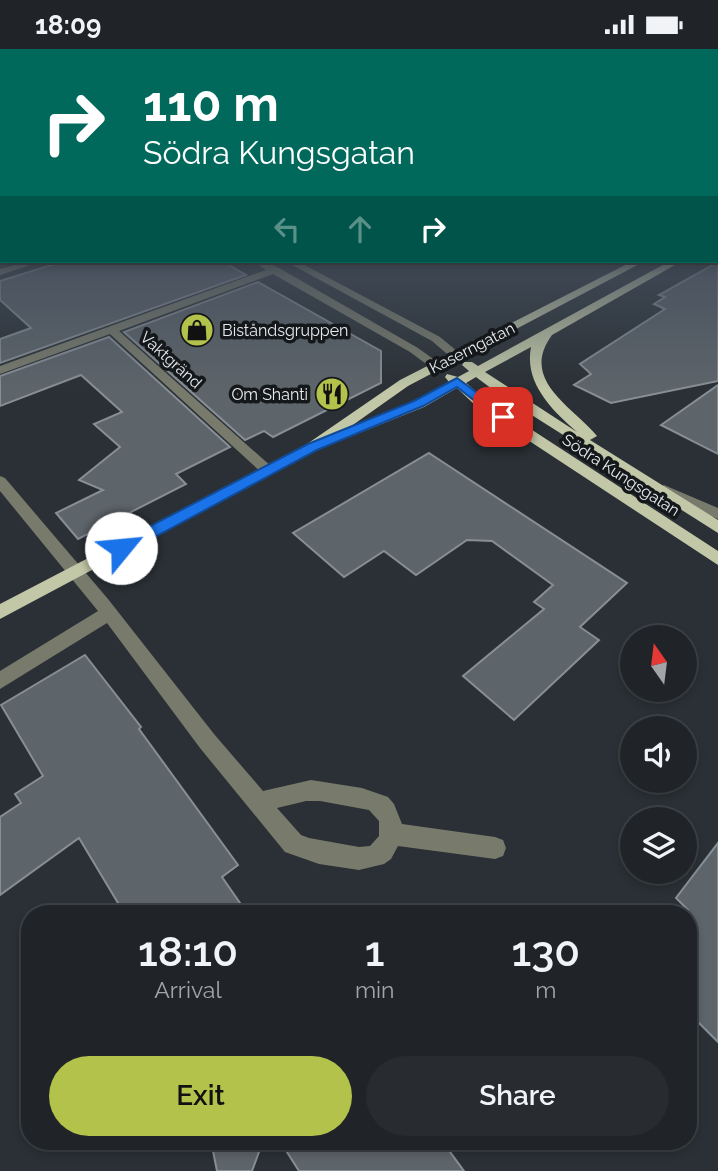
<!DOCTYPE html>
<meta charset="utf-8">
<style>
body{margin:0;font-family:Raleway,sans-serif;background:#282c30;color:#f1f3f6;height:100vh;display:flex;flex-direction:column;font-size:26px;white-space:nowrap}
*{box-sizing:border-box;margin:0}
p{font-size:23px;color:#a2a4a8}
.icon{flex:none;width:38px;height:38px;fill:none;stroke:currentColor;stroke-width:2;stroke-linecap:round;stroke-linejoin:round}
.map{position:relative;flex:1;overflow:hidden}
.drawer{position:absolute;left:21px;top:856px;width:676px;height:245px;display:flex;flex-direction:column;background:#202428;border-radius:28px;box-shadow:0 4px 10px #0003,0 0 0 2px #3d4145}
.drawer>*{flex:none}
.top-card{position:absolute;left:0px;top:0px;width:719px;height:214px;box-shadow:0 4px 10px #0003,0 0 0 2px #3d4145;background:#00695c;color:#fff;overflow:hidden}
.needle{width:46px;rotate:346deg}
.controls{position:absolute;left:620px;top:576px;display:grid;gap:14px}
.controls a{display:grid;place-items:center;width:77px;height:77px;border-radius:50%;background:#202428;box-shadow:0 4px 10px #0003,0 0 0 2px #3d4145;font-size:35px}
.pin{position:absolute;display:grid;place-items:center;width:60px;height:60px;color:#fff;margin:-30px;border-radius:14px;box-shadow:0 4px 10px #0006}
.me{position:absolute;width:77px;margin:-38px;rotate:62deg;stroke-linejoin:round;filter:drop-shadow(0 0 5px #0008)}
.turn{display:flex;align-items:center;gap:24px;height:147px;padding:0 28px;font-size:32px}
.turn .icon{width:91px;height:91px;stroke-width:2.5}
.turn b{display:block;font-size:49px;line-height:60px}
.lanes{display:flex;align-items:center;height:66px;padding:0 28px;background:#0003;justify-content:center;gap:35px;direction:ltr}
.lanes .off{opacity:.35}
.eta{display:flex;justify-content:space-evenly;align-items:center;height:119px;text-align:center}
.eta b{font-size:42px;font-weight:600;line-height:49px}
.button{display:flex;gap:14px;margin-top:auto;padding:14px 28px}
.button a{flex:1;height:80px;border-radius:42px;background:#b3c24b;color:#111;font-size:28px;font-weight:600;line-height:80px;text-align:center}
.button a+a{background:#282c30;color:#f1f3f6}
.status{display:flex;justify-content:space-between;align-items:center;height:49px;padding:0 35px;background:#202428;direction:ltr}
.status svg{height:19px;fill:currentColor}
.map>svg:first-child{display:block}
.building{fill:#5d646a;stroke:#878e95;stroke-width:2}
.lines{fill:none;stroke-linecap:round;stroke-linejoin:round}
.minor{fill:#787b6c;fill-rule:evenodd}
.major{fill:#c1c7a7;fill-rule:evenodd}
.route{fill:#1a73e8;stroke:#114b97;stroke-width:2}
.labels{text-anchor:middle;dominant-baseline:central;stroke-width:7;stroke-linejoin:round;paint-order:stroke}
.far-poi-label{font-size:16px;fill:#e6eaee;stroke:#15181a;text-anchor:start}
.far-street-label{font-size:16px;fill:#e6eaee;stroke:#15181a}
</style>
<div class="status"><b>18:09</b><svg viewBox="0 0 49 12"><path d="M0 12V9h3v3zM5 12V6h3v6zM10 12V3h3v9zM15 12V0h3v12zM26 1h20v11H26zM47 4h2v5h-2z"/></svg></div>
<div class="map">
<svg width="718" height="1122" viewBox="0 0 718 1122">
<rect width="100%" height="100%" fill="#2a3035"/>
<g class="building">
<polygon points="64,212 222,212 246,226 0,314 0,290 31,279 0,251 0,232"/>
<polygon points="718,213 718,332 611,354 574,336 591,325 580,315 665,260 654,255 665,248 659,246"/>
<polygon points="258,233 381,302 381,334 273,388 264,382 245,391 124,283"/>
<polygon points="109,288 230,398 176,425 186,435 78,490 56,464 103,441 79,431 120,398 94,375 122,363 81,326 0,357 0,327"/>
<polygon points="718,336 718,405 661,376"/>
<polygon points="429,404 627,534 580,578 599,591 514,671 463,627 544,560 534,553 553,536 492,492 467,491 416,526 384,502 344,528 293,484"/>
<polygon points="85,606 141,678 139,680 238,816 222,828 247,864 124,864 79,789 0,846 0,768 21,754 15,745 43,727 1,656"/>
<polygon points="718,794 718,993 688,963 688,861 676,849"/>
<polygon points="211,1092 263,1092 252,1122 217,1122"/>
<polygon points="280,1092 442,1092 464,1122 299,1122"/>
</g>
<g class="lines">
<g class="minor">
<polygon points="0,189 2,190 2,197 0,196"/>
<polygon points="28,212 43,212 0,226 0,220"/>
<polygon points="253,212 265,212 279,219 418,299 443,317 433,320 410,303 273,225 119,282 273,419 275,422 268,427 263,425 110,285 0,325 0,317 266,221"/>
<polygon points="285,212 297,212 440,288 463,307 453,310 432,292"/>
<path d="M 0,427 L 5,429 L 108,550 L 214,685 L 263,742 L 311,731 L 362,739 L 388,748 L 394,755 L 402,775 L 495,788 L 503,791 L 506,799 L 503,807 L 495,810 L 398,797 L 391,810 L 384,815 L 359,821 L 319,815 L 285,803 L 200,699 L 107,574 L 0,640 L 0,622 L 98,562 L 0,442 ZM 320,752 L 369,761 L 379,772 L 379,787 L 370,797 L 359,798 L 309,789 L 301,786 L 277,759 L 306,752 Z"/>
<polygon points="664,436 718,459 718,470 659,445 657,441"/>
</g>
<path class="major" d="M 633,212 L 645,212 L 408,337 L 350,378 L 414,352 L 449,333 L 445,328 L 447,325 L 458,328 L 469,322 L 462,316 L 464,313 L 472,313 L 478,317 L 670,212 L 682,212 L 552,286 C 519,331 572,357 597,387 L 590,391 L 718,471 L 718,484 L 500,346 L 476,328 L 466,334 L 486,351 L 718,502 L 718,516 L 476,357 L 457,339 L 424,358 L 347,389 L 336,388 L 317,401 L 0,570 L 0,555 L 307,395 L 400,331 ZM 531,298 C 524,334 552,361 577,383 L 485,323 Z"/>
</g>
<linearGradient id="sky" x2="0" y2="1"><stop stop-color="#171a1d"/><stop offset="0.54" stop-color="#444e5c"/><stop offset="1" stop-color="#444e5c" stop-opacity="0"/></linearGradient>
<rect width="718" height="340" fill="url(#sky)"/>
<polygon class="route" points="457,329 507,366 507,371 499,371 457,338 423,357 317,401 127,503 116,503 114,499 116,495 308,395 414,352"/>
<defs>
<symbol id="shop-disc" viewBox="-11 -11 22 22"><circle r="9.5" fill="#b3c24b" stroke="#15181a"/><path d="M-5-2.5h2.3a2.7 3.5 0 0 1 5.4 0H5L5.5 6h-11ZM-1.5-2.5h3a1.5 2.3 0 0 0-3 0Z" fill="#111"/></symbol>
<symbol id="restaurant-disc" viewBox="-11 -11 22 22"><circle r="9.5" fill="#b3c24b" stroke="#15181a"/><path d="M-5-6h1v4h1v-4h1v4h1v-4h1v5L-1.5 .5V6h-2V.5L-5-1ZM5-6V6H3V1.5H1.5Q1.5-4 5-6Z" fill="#111"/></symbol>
</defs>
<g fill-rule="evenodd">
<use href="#shop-disc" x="178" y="262" width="38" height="38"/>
<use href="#restaurant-disc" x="313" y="326" width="38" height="38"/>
</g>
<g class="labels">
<g class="far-poi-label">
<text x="222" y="281">Biståndsgruppen</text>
<text x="308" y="345" text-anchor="end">Om Shanti</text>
</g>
<g class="far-street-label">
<text transform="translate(472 299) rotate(-27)">Kaserngatan</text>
<text transform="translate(171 311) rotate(42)">Vaktgränd</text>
<text transform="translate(621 426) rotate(33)">Södra Kungsgatan</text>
</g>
</g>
</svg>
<div class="controls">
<a><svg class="needle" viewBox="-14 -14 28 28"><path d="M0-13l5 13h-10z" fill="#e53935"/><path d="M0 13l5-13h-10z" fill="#a2a4a8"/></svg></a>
<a><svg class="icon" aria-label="sound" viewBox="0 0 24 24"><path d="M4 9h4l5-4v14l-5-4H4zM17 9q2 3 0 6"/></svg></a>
<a><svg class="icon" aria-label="layers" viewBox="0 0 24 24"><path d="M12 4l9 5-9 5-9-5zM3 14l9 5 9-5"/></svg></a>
</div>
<div class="pin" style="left:503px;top:368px;background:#d93025"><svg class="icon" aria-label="arrive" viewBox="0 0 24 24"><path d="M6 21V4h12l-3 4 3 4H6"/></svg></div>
<svg class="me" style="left:121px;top:499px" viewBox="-20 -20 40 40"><circle r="19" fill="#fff"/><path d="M0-13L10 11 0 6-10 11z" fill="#1a73e8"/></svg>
<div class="top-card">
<div class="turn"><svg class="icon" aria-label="right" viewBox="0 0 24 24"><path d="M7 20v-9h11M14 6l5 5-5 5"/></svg><div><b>110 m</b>Södra Kungsgatan</div></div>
<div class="lanes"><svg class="icon off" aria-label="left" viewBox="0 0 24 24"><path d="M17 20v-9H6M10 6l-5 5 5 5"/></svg><svg class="icon off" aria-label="ahead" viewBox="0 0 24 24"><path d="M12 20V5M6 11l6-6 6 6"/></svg><svg class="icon" aria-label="right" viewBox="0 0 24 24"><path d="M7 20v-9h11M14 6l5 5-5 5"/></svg></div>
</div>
<section class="drawer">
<div class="eta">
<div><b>18:10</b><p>Arrival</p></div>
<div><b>1</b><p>min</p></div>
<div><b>130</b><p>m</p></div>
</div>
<div class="button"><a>Exit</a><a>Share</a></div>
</section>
</div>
